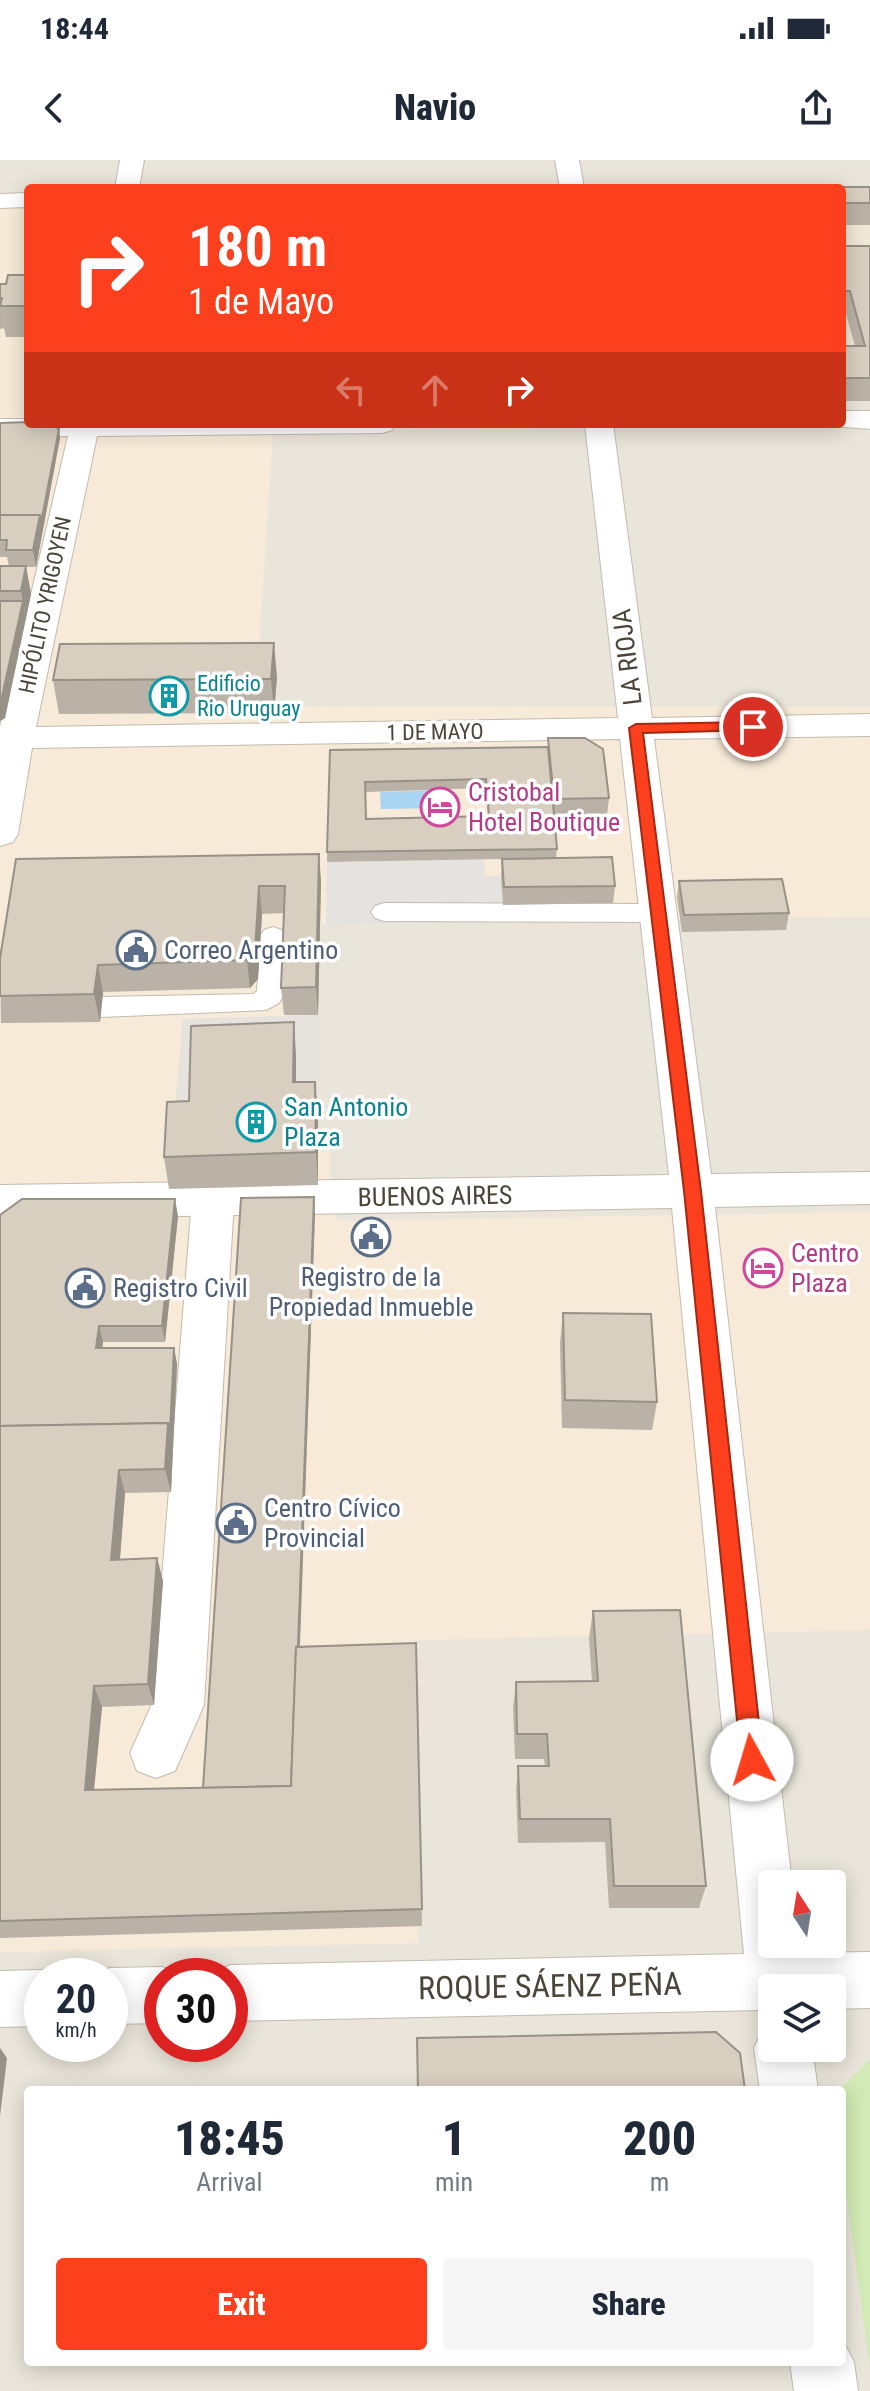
<!DOCTYPE html>
<meta charset="utf-8">
<style>
body{margin:0;font-family:"Roboto Condensed",sans-serif;background:#f6f6f7;color:#1f2937;height:100vh;display:flex;flex-direction:column;font-size:30px;white-space:nowrap}
*{box-sizing:border-box;margin:0}
p{font-size:26px;color:#747a83}
.icon{flex:none;width:44px;height:44px;fill:none;stroke:currentColor;stroke-width:2;stroke-linecap:round;stroke-linejoin:round}
.map{position:relative;flex:1;overflow:hidden}
.side{position:absolute;left:24px;top:1926px;width:822px;height:280px;display:flex;flex-direction:column;background:#fff;border-radius:8px;box-shadow:0 4px 20px #0003}
.side>*{flex:none}
.hud{position:absolute;left:24px;top:24px;width:822px;height:244px;border-radius:8px;box-shadow:0 4px 20px #0003;background:#fc3f1d;color:#fff;overflow:hidden}
.needle{width:52px;rotate:348deg}
.buttons{position:absolute;left:758px;top:1710px;display:grid;gap:16px}
.buttons a{display:grid;place-items:center;width:88px;height:88px;border-radius:8px;background:#fff;box-shadow:0 4px 20px #0003;font-size:40px}
.speed{position:absolute;left:24px;top:1798px;display:flex;gap:16px;font-size:40px;font-weight:700;text-align:center}
.speed>*{display:grid;place-content:center;width:104px;height:104px;border-radius:50%;background:#fff;box-shadow:0 4px 20px #0003;line-height:1}
.speed small{font-size:20px;font-weight:400}
.speed .limit{border:12px solid #d22;background:#fff;color:#111}
.pin{position:absolute;display:grid;place-items:center;width:68px;height:68px;color:#fff;margin:-34px;border:4px solid #fff;border-radius:50%;box-shadow:0 2px 8px #0007}
.me{position:absolute;width:88px;margin:-44px;rotate:354deg;stroke-linejoin:round;filter:drop-shadow(0 0 6px #0008)}
.turn{display:flex;align-items:center;gap:28px;height:168px;padding:0 32px;font-size:36px}
.turn .icon{width:104px;height:104px;stroke-width:2.5}
.turn b{display:block;font-size:56px;line-height:68px}
.lanes{display:flex;align-items:center;height:76px;padding:0 32px;background:#0003;justify-content:center;gap:40px;direction:ltr}
.lanes .off{opacity:.35}
.eta{display:flex;justify-content:space-evenly;align-items:center;height:136px;text-align:center}
.eta b{font-size:48px;font-weight:800;line-height:56px}
.primary-button{display:flex;gap:16px;margin-top:auto;padding:16px 32px}
.primary-button a{flex:1;height:92px;border-radius:8px;background:#fc3f1d;color:#fff;font-size:32px;font-weight:800;line-height:92px;text-align:center}
.primary-button a+a{background:#f6f6f7;color:#1f2937}
.status{display:flex;justify-content:space-between;align-items:center;height:56px;padding:0 40px;background:#fff;direction:ltr}
.status svg{height:22px;fill:currentColor}
header{display:flex;justify-content:space-between;align-items:center;height:104px;padding:0 32px;background:#fff;font-size:36px;font-weight:800}
.map>svg:first-child{display:block}
.residential{fill:#eae5da;fill-rule:evenodd}
.commercial{fill:#f7ead8}
.industrial{fill:#e6e2dd}
.education{fill:#efe8d6}
.green{fill:#d2eab5}
.parking{fill:#e5e3e0}
.water{fill:#a9d4f2}
.lines{fill:none;stroke-linecap:round;stroke-linejoin:round}
.service-casing{stroke:#c2bbae;stroke-width:2}
.pedestrian-casing{stroke:#c2bbae;stroke-width:2}
.minor-casing{stroke:#c2bbae;stroke-width:2}
.service{fill:#fff;fill-rule:evenodd}
.pedestrian{fill:#fff;fill-rule:evenodd}
.minor{fill:#fff;fill-rule:evenodd}
.wall{fill:#bab2a6;fill-rule:evenodd}
.shaded-wall{fill:#979187}
.building{fill:#d8cfc1;stroke:#979187;stroke-width:2;fill-rule:evenodd}
.route{fill:#fc3f1d;stroke:#a42913;stroke-width:2}
.labels{text-anchor:middle;dominant-baseline:central;stroke-width:7;stroke-linejoin:round;paint-order:stroke}
.far-street-label{font-size:22px;fill:#4b4439;stroke:#fff}
.far-culture-label{font-size:22px;fill:#0d838f;stroke:#fff;text-anchor:start}
.street-label{font-size:26px;fill:#4b4439;stroke:#fff}
.hotel-label{font-size:26px;fill:#b23c85;stroke:#fff;text-anchor:start}
.service-label{font-size:26px;fill:#4e5e75;stroke:#fff;text-anchor:start}
.culture-label{font-size:26px;fill:#0d838f;stroke:#fff;text-anchor:start}
.near-street-label{font-size:32px;fill:#4b4439;stroke:#fff}
</style>
<div class="status"><b>18:44</b><svg viewBox="0 0 49 12"><path d="M0 12V9h3v3zM5 12V6h3v6zM10 12V3h3v9zM15 12V0h3v12zM26 1h20v11H26zM47 4h2v5h-2z"/></svg></div>
<header><svg class="icon" aria-label="back" viewBox="0 0 24 24"><path d="M15 5l-7 7 7 7"/></svg>Navio<svg class="icon" aria-label="share" viewBox="0 0 24 24"><path d="M12 15V3M7 8l5-5 5 5M5 13v7h14v-7"/></svg></header>
<div class="map">
<svg width="870" height="2231" viewBox="0 0 870 2231">
<rect width="100%" height="100%" fill="#f6f3ec"/>
<path class="residential" d="M 0,0 L 870,0 L 870,2231 L 0,2231 ZM 28,28 L 842,28 L 842,264 L 28,264 ZM 772,1724 L 832,1724 L 832,1784 L 772,1784 ZM 42,1816 L 110,1816 L 110,1884 L 42,1884 ZM 162,1816 L 230,1816 L 230,1884 L 162,1884 ZM 772,1828 L 832,1828 L 832,1888 L 772,1888 ZM 28,1930 L 842,1930 L 842,2202 L 28,2202 Z"/>
<polygon class="commercial" points="0,33 28,33 28,264 584,264 584,268 273,272 259,484 83,546 870,547 870,757 326,765 320,762 318,855 183,860 173,974 330,970 330,1023 337,1061 870,1052 870,1470 414,1480 418,1783 0,1792"/>
<polygon class="industrial" points="318,855 318,955 173,974 183,859"/>
<rect class="education" x="842" y="48" width="28" height="193"/>
<polygon class="green" points="870,1899 870,2209 842,2003 842,1930 839,1930"/>
<polygon class="parking" points="484,699 485,716 501,716 503,745 613,743 615,760 326,765 327,702"/>
<polygon class="water" points="440,630 440,648 381,649 380,632"/>
<g class="lines">
<defs>
<g id="service">
<polygon points="384,743 658,744 667,747 671,753 667,759 658,762 384,761 375,758 371,752 375,746"/>
<polygon points="273,767 282,770 286,776 283,836 279,843 266,850 102,857 93,854 89,847 93,840 102,837 253,834 257,831 260,776 264,770"/>
</g>
<polygon id="pedestrian" points="213,1023 228,1028 234,1040 204,1545 175,1611 156,1618 137,1611 130,1593 152,1544 192,1040 198,1028"/>
<g id="minor">
<polygon points="120,0 144,0 139,28 115,28"/>
<polygon points="555,0 579,0 584,28 560,28"/>
<polygon points="28,33 28,47 0,48 0,34"/>
<polygon points="842,251 870,251 870,269 832,266 830,264 842,264"/>
<polygon points="0,259 28,259 28,264 396,264 392,270 382,273 97,276 36,567 618,558 585,264 613,264 652,558 870,554 870,576 654,579 711,1014 870,1012 870,1044 715,1047 792,1724 772,1724 772,1784 799,1784 800,1793 870,1792 870,1848 832,1849 832,1828 772,1828 772,1855 762,1850 230,1861 230,1816 209,1816 230,1805 744,1794 672,1048 0,1059 0,1025 669,1015 620,579 32,588 18,674 13,682 0,686 0,567 68,276 0,277"/>
<polygon points="162,1807 183,1816 162,1816 162,1863 110,1864 110,1816 90,1816 110,1808"/>
<polygon points="42,1810 57,1816 42,1816 42,1866 0,1867 0,1811"/>
<polygon points="772,1864 772,1888 812,1888 818,1930 760,1930 754,1888 763,1868"/>
<polygon points="842,2179 854,2202 858,2231 794,2231 790,2202 842,2202"/>
</g>
</defs>
<use href="#service" class="service-casing"/>
<use href="#pedestrian" class="pedestrian-casing"/>
<use href="#minor" class="minor-casing"/>
<use href="#service" class="service"/>
<use href="#pedestrian" class="pedestrian"/>
<use href="#minor" class="minor"/>
</g>
<g class="wall">
<polygon points="870,27 870,65 842,65 842,28"/>
<polygon points="842,86 870,86 870,241 842,241 842,186 855,186 846,154 842,154"/>
<polygon points="28,115 28,177 6,177 4,168 0,169 0,124 6,124"/>
<polygon points="0,263 60,278 36,407 26,407 31,434 5,558 0,561 0,406 9,406 7,397 0,397"/>
<polygon points="277,517 274,553 59,554 53,520"/>
<path d="M 548,578 L 609,638 L 607,656 L 554,657 L 557,689 L 556,698 L 615,726 L 613,743 L 503,745 L 501,716 L 502,699 L 327,702 L 330,590 L 548,587 ZM 485,628 L 488,656 L 366,659 L 366,632 Z"/>
<polygon points="16,699 321,721 318,855 284,855 281,828 284,753 262,754 258,819 250,828 103,832 100,862 1,863 0,798"/>
<polygon points="679,721 789,753 786,770 682,772 677,738"/>
<polygon points="296,895 296,922 315,922 318,955 318,1025 169,1029 164,997 189,941"/>
<polygon points="314,1037 315,1054 300,1486 416,1483 422,1766 0,1778 0,1055 178,1056 165,1182 103,1182 102,1188 174,1188 177,1204 171,1332 125,1333 120,1400 157,1398 163,1421 154,1545 102,1547 94,1630 203,1628"/>
<polygon points="563,1153 657,1242 652,1270 562,1268 560,1183"/>
<polygon points="593,1451 706,1726 699,1748 609,1748 605,1682 518,1683 516,1630 518,1606 545,1606 544,1599 515,1599 513,1548 516,1522 592,1521 589,1478"/>
</g>
<g class="shaded-wall">
<polygon points="59,269 60,278 36,407 33,390"/>
<polygon points="26,406 31,434 26,458 21,431"/>
<polygon points="23,441 26,458 5,558 0,561 0,541"/>
<polygon points="274,483 277,517 274,553 271,519"/>
<polygon points="319,694 321,721 318,855 316,827"/>
<polygon points="259,726 262,754 258,819 250,828 247,800"/>
<polygon points="98,805 103,832 100,862 94,834"/>
<polygon points="294,862 296,895 296,955 293,922"/>
<polygon points="315,922 318,955 318,1025 316,992"/>
<polygon points="314,1037 315,1054 294,1645 292,1633"/>
<polygon points="175,1039 178,1056 165,1182 162,1166"/>
<polygon points="99,1166 103,1182 100,1203 96,1188"/>
<polygon points="174,1188 177,1204 171,1332 165,1309"/>
<polygon points="119,1310 125,1333 118,1423 111,1400"/>
<polygon points="157,1398 163,1421 154,1545 148,1524"/>
<polygon points="94,1526 102,1547 92,1650 85,1630"/>
<polygon points="0,1888 7,1898 0,1956"/>
</g>
<g class="building">
<polygon points="731,27 870,27 870,43 842,43 842,28"/>
<polygon points="842,86 870,86 870,218 842,218 842,186 865,186 850,131 842,131"/>
<polygon points="8,115 28,115 28,146 0,146 2,138 0,138 0,124 6,124"/>
<polygon points="28,262 28,264 50,264 59,269 41,363 40,355 0,355 0,263"/>
<polygon points="0,355 40,355 33,390 6,390 7,380 0,380"/>
<polygon points="0,406 26,406 21,431 0,431"/>
<polygon points="0,441 23,441 1,541 0,541"/>
<polygon points="274,483 271,519 53,520 60,484"/>
<polygon points="548,578 585,578 603,589 609,638 554,639"/>
<path d="M 548,587 L 557,689 L 327,692 L 330,590 ZM 486,619 L 489,656 L 366,659 L 365,622 Z"/>
<polygon points="319,694 316,827 281,828 285,726 259,726 255,791 247,800 98,805 94,834 0,836 0,798 16,699"/>
<polygon points="612,697 615,726 504,727 502,699"/>
<polygon points="782,719 789,753 684,755 679,721"/>
<polygon points="294,862 293,922 315,922 316,992 164,997 167,942 189,941 191,866"/>
<polygon points="314,1037 298,1486 296,1487 291,1626 203,1628 241,1038"/>
<polygon points="22,1039 175,1039 162,1166 99,1166 96,1188 174,1188 170,1272 168,1263 0,1266 0,1055"/>
<polygon points="563,1153 651,1154 657,1242 565,1240"/>
<polygon points="168,1263 165,1309 119,1310 111,1400 157,1398 148,1524 94,1526 85,1630 291,1626 296,1487 416,1483 422,1749 0,1761 0,1266"/>
<polygon points="680,1450 706,1726 614,1726 610,1659 520,1659 518,1606 549,1606 547,1574 517,1574 516,1522 598,1521 593,1451"/>
<polygon points="716,1872 740,1893 745,1930 418,1930 417,1878"/>
</g>
<polygon class="route" points="753,562 758,564 758,570 643,573 701,1031 763,1600 760,1607 752,1610 744,1607 741,1600 684,1031 629,568 636,564"/>
<defs>
<symbol id="building-ring" viewBox="-11 -11 22 22"><circle r="9.5" fill="#fff" stroke="#0f9aa8" stroke-width="1.5"/><path d="M-4-6H4V6H1V3H-1V6H-4ZM-2.5-4.3h1.7v1.8h-1.7ZM.8-4.3h1.7v1.8H.8ZM-2.5-1h1.7V.8h-1.7ZM.8-1h1.7V.8H.8Z" fill="#0f9aa8"/></symbol>
<symbol id="hotel-ring" viewBox="-11 -11 22 22"><circle r="9.5" fill="#fff" stroke="#d1479c" stroke-width="1.5"/><path d="M-6-4.5h1.5V1H6V5H4.5V3h-9V5H-6ZM-4 0a1.8 1.8 0 1 1 3.6 0ZM.5 0V-2.5h3Q6-2.5 6 0Z" fill="#d1479c"/></symbol>
<symbol id="civic-ring" viewBox="-11 -11 22 22"><circle r="9.5" fill="#fff" stroke="#5c6f8a" stroke-width="1.5"/><path d="M-.6-6.5H3V-4.5H.6V-3L4-1V1h2V6H-6V1h2V-1L-.6-3ZM-1.2 2.5V6h2.4V2.5Z" fill="#5c6f8a"/></symbol>
</defs>
<g fill-rule="evenodd">
<use href="#building-ring" x="147" y="514" width="44" height="44"/>
<use href="#hotel-ring" x="418" y="625" width="44" height="44"/>
<use href="#civic-ring" x="114" y="768" width="44" height="44"/>
<use href="#building-ring" x="234" y="940" width="44" height="44"/>
<use href="#civic-ring" x="349" y="1055" width="44" height="44"/>
<use href="#hotel-ring" x="741" y="1086" width="44" height="44"/>
<use href="#civic-ring" x="63" y="1106" width="44" height="44"/>
<use href="#civic-ring" x="214" y="1341" width="44" height="44"/>
</g>
<g class="labels">
<g class="far-street-label">
<text transform="translate(45 445) rotate(-78)">HIPÓLITO YRIGOYEN</text>
<text transform="translate(435 572) rotate(-1)">1 DE MAYO</text>
</g>
<g class="far-culture-label">
<text x="197" y="523">Edificio<tspan x="197" dy="25">Rio Uruguay</tspan></text>
</g>
<g class="street-label">
<text transform="translate(627 497) rotate(-97)">LA RIOJA</text>
<text transform="translate(435 1036) rotate(-1)">BUENOS AIRES</text>
</g>
<g class="hotel-label">
<text x="468" y="632">Cristobal<tspan x="468" dy="30">Hotel Boutique</tspan></text>
<text x="791" y="1093">Centro<tspan x="791" dy="30">Plaza</tspan></text>
</g>
<g class="service-label">
<text x="164" y="790">Correo Argentino</text>
<text x="371" y="1117" text-anchor="middle">Registro de la<tspan x="371" dy="30">Propiedad Inmueble</tspan></text>
<text x="113" y="1128">Registro Civil</text>
<text x="264" y="1348">Centro Cívico<tspan x="264" dy="30">Provincial</tspan></text>
</g>
<g class="culture-label">
<text x="284" y="947">San Antonio<tspan x="284" dy="30">Plaza</tspan></text>
</g>
<g class="near-street-label">
<text transform="translate(550 1826) rotate(-1)">ROQUE SÁENZ PEÑA</text>
</g>
</g>
</svg>
<div class="buttons">
<a><svg class="needle" viewBox="-14 -14 28 28"><path d="M0-13l5 13h-10z" fill="#e53935"/><path d="M0 13l5-13h-10z" fill="#747a83"/></svg></a>
<a><svg class="icon" aria-label="layers" viewBox="0 0 24 24"><path d="M12 4l9 5-9 5-9-5zM3 14l9 5 9-5"/></svg></a>
</div>
<div class="speed"><div>20<small>km/h</small></div><div class="limit">30</div></div>
<div class="pin" style="left:753px;top:567px;background:#d93025"><svg class="icon" aria-label="arrive" viewBox="0 0 24 24"><path d="M6 21V4h12l-3 4 3 4H6"/></svg></div>
<svg class="me" style="left:752px;top:1600px" viewBox="-20 -20 40 40"><circle r="19" fill="#fff"/><path d="M0-13L10 11 0 6-10 11z" fill="#fc3f1d"/></svg>
<div class="hud">
<div class="turn"><svg class="icon" aria-label="right" viewBox="0 0 24 24"><path d="M7 20v-9h11M14 6l5 5-5 5"/></svg><div><b>180 m</b>1 de Mayo</div></div>
<div class="lanes"><svg class="icon off" aria-label="left" viewBox="0 0 24 24"><path d="M17 20v-9H6M10 6l-5 5 5 5"/></svg><svg class="icon off" aria-label="ahead" viewBox="0 0 24 24"><path d="M12 20V5M6 11l6-6 6 6"/></svg><svg class="icon" aria-label="right" viewBox="0 0 24 24"><path d="M7 20v-9h11M14 6l5 5-5 5"/></svg></div>
</div>
<section class="side">
<div class="eta">
<div><b>18:45</b><p>Arrival</p></div>
<div><b>1</b><p>min</p></div>
<div><b>200</b><p>m</p></div>
</div>
<div class="primary-button"><a>Exit</a><a>Share</a></div>
</section>
</div>
